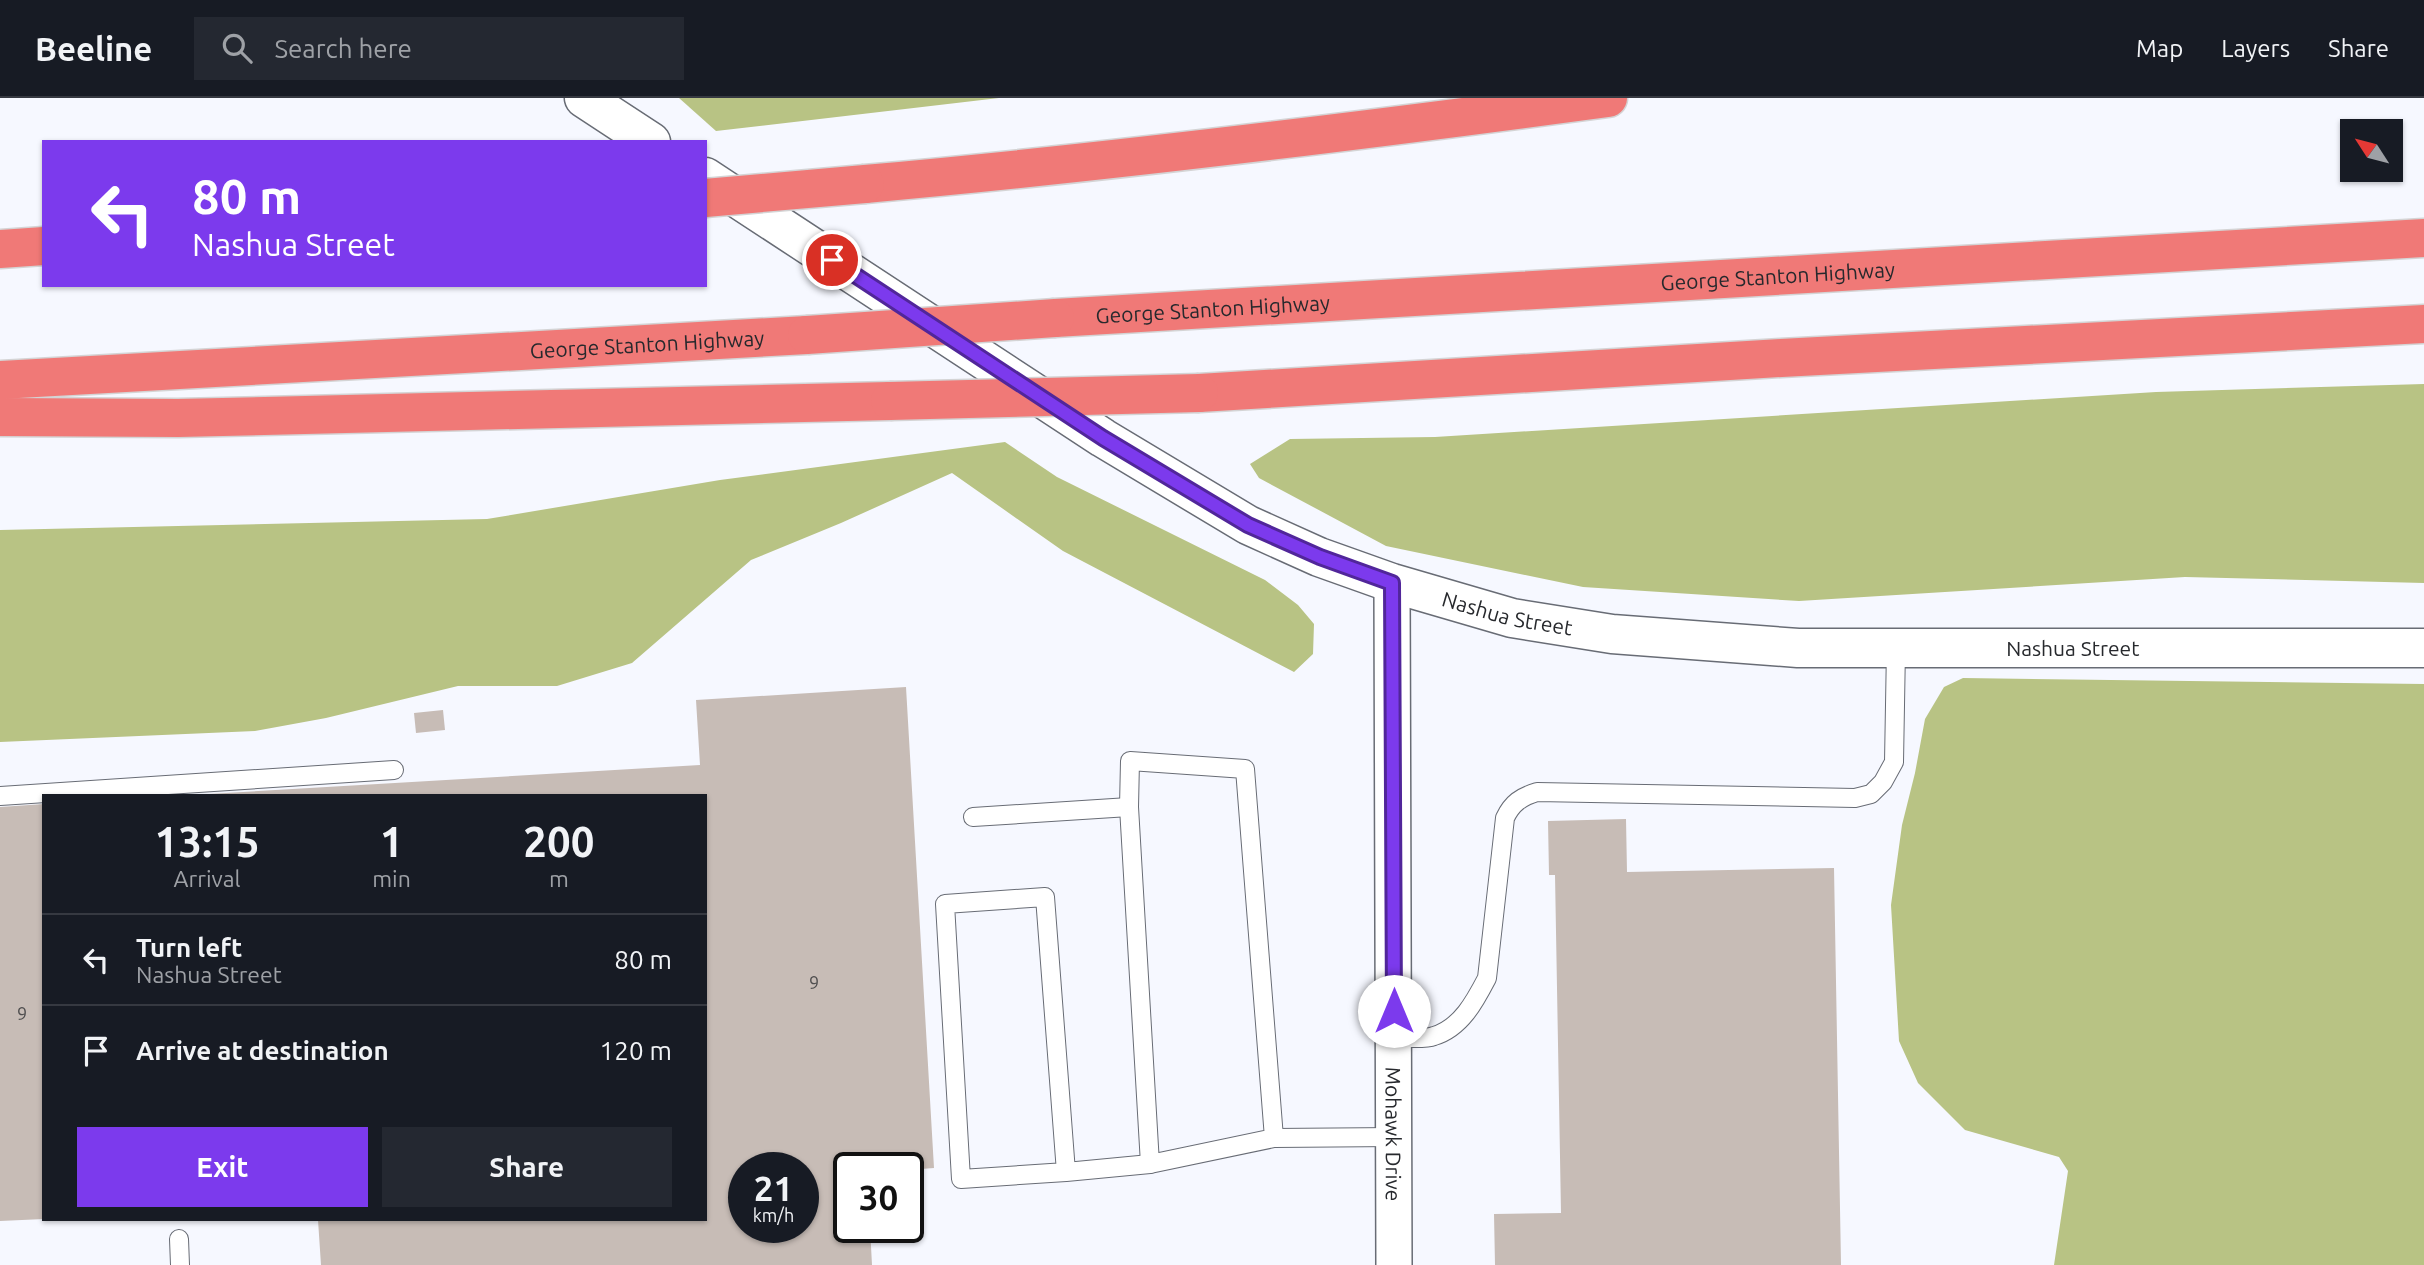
<!DOCTYPE html>
<style>
body{margin:0;font-family:Ubuntu,sans-serif;background:#242831;color:#f1f3f6;height:100vh;display:flex;flex-direction:column;font-size:26px;white-space:nowrap}
*{box-sizing:border-box;margin:0}
p{font-size:23px;color:#9ea1a6}
.icon{flex:none;width:38px;height:38px;fill:none;stroke:currentColor;stroke-width:2;stroke-linecap:round;stroke-linejoin:round}
.map{position:relative;flex:1;overflow:hidden}
.sheet{position:absolute;left:42px;top:696px;width:665px;height:427px;display:flex;flex-direction:column;background:#171b24;border-radius:0px;box-shadow:0 2px 5px #0004}
.sheet>*{flex:none}
.banner{position:absolute;left:42px;top:42px;width:665px;height:147px;border-radius:0px;box-shadow:0 2px 5px #0004;background:#7c3aed;color:#fff;overflow:hidden}
.needle{width:46px;rotate:306deg}
.fabs{position:absolute;left:2340px;top:21px;display:grid;gap:14px}
.fabs a{display:grid;place-items:center;width:63px;height:63px;border-radius:0px;background:#171b24;box-shadow:0 2px 5px #0004;font-size:35px}
.speed{position:absolute;left:728px;top:1054px;display:flex;gap:14px;font-size:35px;font-weight:700;text-align:center}
.speed>*{display:grid;place-content:center;width:91px;height:91px;border-radius:50%;background:#171b24;box-shadow:0 2px 5px #0004;line-height:1}
.speed small{font-size:18px;font-weight:400}
.speed .limit{border:4px solid #111;border-radius:10px;background:#fff;color:#111}
.pin{position:absolute;display:grid;place-items:center;width:60px;height:60px;color:#fff;margin:-30px;border:4px solid #fff;border-radius:50%;box-shadow:0 2px 7px #0007}
.me{position:absolute;width:77px;margin:-38px;rotate:0deg;stroke-linejoin:round;filter:drop-shadow(0 0 5px #0008)}
.turn{display:flex;align-items:center;gap:24px;height:147px;padding:0 35px;font-size:32px}
.turn .icon{width:91px;height:91px;stroke-width:2.5}
.turn b{display:block;font-size:49px;line-height:60px}
.eta{display:flex;justify-content:space-evenly;align-items:center;height:119px;text-align:center}
.eta b{font-size:42px;font-weight:700;line-height:49px}
.action{display:flex;gap:14px;margin-top:auto;padding:14px 35px}
.action a{flex:1;height:80px;border-radius:0px;background:#7c3aed;color:#fff;font-size:28px;font-weight:700;line-height:80px;text-align:center}
.action a+a{background:#242831;color:#f1f3f6}
ul{padding:0;list-style:none}
li{display:flex;align-items:center;gap:21px;height:91px;padding:0 35px;border-top:2px solid #363941}
li div{flex:1}
li b{display:block;font-size:26px}
li em{font-style:normal}
header{display:flex;align-items:center;gap:42px;box-sizing:border-box;height:98px;padding:0 35px;background:#171b24;border-bottom:2px solid #363941}
header strong{font-size:33px}
nav{display:flex;gap:38px;margin-inline-start:auto;font-size:24px}
.search{width:490px;height:63px;background:#242831;display:flex;align-items:center;gap:18px;box-sizing:border-box;padding:0 24px;border-radius:0px;color:#9ea1a6;font-size:26px}
.map>svg:first-child{display:block}
.forest{fill:#b8c384}
.building{fill:#c7bcb6;fill-rule:evenodd}
.lines{fill:none;stroke-linecap:round;stroke-linejoin:round}
.lane-casing{stroke:#686c75;stroke-width:20}
.street-casing{stroke:#686c75;stroke-width:38}
.secondary-casing{stroke:#686c75;stroke-width:41}
.highway-casing{stroke:#d4d4d5;stroke-width:41}
.lane{stroke:#fff;stroke-width:18}
.street{stroke:#fff;stroke-width:35}
.secondary{stroke:#fff;stroke-width:38}
.highway{stroke:#f07977;stroke-width:38}
.highway-bridge-casing{stroke:#d4d4d5;stroke-width:41;stroke-linecap:butt}
.highway-bridge{stroke:#f07977;stroke-width:38}
.route-casing{stroke:#51269a;stroke-width:18}
.route{stroke:#7c3aed;stroke-width:12}
.labels{text-anchor:middle;dominant-baseline:central;stroke-width:5;stroke-linejoin:round;paint-order:stroke}
.number-label{font-size:18px;fill:#4f4e4f}
.street-label{font-size:21px;fill:#27292d;stroke:#fff}
</style>
<header>
<strong>Beeline</strong>
<div class="search"><svg class="icon" aria-label="search" viewBox="0 0 24 24"><circle cx="10" cy="10" r="6"/><path d="M15 15l6 6"/></svg>Search here</div>
<nav><a>Map</a><a>Layers</a><a>Share</a></nav>
</header>
<div class="map">
<svg width="2424" height="1167" viewBox="0 0 2424 1167">
<rect width="100%" height="100%" fill="#f6f8ff"/>
<g class="forest">
<polygon points="679,0 999,0 716,33"/>
<polygon points="2424,286 2424,485 2185,479 1799,503 1583,489 1386,448 1259,380 1250,366 1290,341 1435,339 2156,294"/>
<polygon points="1005,344 1057,379 1265,482 1298,507 1314,526 1313,556 1294,574 1063,453 952,375 841,425 751,462 632,565 557,588 458,588 326,620 255,633 0,644 0,432 487,421 720,382"/>
<polygon points="1963,580 2424,586 2424,1167 2054,1167 2068,1073 2059,1059 1965,1032 1918,985 1899,943 1891,807 1902,727 1915,675 1925,621 1944,589"/>
</g>
<g class="building">
<path d="M 906,589 L 934,1070 L 908,1072 L 908,1069 L 849,1069 L 849,1129 L 870,1129 L 872,1167 L 321,1167 L 318,1122 L 705,1122 L 705,698 L 209,698 L 209,696 L 700,667 L 696,602 ZM 744,1069 L 803,1069 L 803,1129 L 744,1129 Z"/>
<polygon points="443,612 445,632 416,635 414,615"/>
<polygon points="44,706 44,1121 0,1123 0,709"/>
<polygon points="1626,721 1627,774 1834,770 1841,1167 1495,1167 1494,1116 1561,1115 1555,777 1549,777 1548,723"/>
</g>
<g class="lines">
<defs>
<g id="lane">
<polyline points="0,698 394,672"/>
<polyline points="973,719 1129,709"/>
<path d="M 1395,940 C 1407,939 1423,942 1434,938 C 1461,930 1475,903 1487,880 L 1505,720 C 1512,705 1521,699 1537,694 L 1855,700 L 1871,696 L 1883,684 L 1894,664 L 1896,550"/>
<polyline points="1274,1040 1150,1066 1129,709 1130,663 1245,671 1274,1040 1395,1039"/>
<polyline points="1066,1074 1045,799 945,806 961,1081 1066,1074 1150,1066"/>
<polyline points="179,1141 180,1167"/>
</g>
<g id="street">
<path id="s1" d="M 1392,485 L 1394,1167"/>
</g>
<g id="secondary">
<polyline points="584,0 651,44"/>
<path id="s2" d="M 705,79 L 1103,340 L 1248,427 L 1319,459 L 1392,485 L 1512,520 L 1612,536 L 1798,550 L 2424,550"/>
</g>
<g id="highway">
<path d="M 865,86 C 1113,64 1361,33 1608,0"/>
<polyline points="0,151 44,148"/>
<path id="s3" d="M 1055,220 L 2424,140"/>
<path id="s4" d="M 0,282 L 807,237"/>
<polyline points="1199,295 1781,260 2424,226"/>
<polyline points="0,319 178,320 890,303"/>
</g>
</defs>
<use href="#lane" class="lane-casing"/>
<use href="#street" class="street-casing"/>
<use href="#secondary" class="secondary-casing"/>
<use href="#highway" class="highway-casing"/>
<use href="#lane" class="lane"/>
<use href="#street" class="street"/>
<use href="#secondary" class="secondary"/>
<use href="#highway" class="highway"/>
<defs>
<g id="highway-bridge">
<polyline points="705,100 865,86"/>
<polyline points="807,237 1055,220"/>
<polyline points="890,303 1199,295"/>
</g>
</defs>
<use href="#highway-bridge" class="highway-bridge-casing"/>
<use href="#highway-bridge" class="highway-bridge"/>
</g>
<g class="lines">
<defs>
<polyline id="route" points="832,162 1103,340 1248,427 1320,459 1392,485 1394,913"/>
</defs>
<use href="#route" class="route-casing"/>
<use href="#route" class="route"/>
</g>
<g class="labels">
<g class="number-label">
<text x="814" y="884">9</text>
<text x="22" y="915">9</text>
</g>
<g class="street-label">
<text stroke="none"><textPath href="#s3" startOffset="724">George Stanton Highway</textPath></text>
<text stroke="none"><textPath href="#s3" startOffset="158">George Stanton Highway</textPath></text>
<text stroke="none"><textPath href="#s4" startOffset="648">George Stanton Highway</textPath></text>
<text stroke="none"><textPath href="#s2" startOffset="920">Nashua Street</textPath></text>
<text stroke="none"><textPath href="#s2" startOffset="1488">Nashua Street</textPath></text>
<text stroke="none"><textPath href="#s1" startOffset="551">Mohawk Drive</textPath></text>
</g>
</g>
</svg>
<div class="fabs">
<a><svg class="needle" viewBox="-14 -14 28 28"><path d="M0-13l5 13h-10z" fill="#e53935"/><path d="M0 13l5-13h-10z" fill="#9ea1a6"/></svg></a>
</div>
<div class="speed"><div>21<small>km/h</small></div><div class="limit">30</div></div>
<div class="pin" style="left:832px;top:162px;background:#d93025"><svg class="icon" aria-label="arrive" viewBox="0 0 24 24"><path d="M6 21V4h12l-3 4 3 4H6"/></svg></div>
<svg class="me" style="left:1394px;top:913px" viewBox="-20 -20 40 40"><circle r="19" fill="#fff"/><path d="M0-13L10 11 0 6-10 11z" fill="#7c3aed"/></svg>
<div class="banner">
<div class="turn"><svg class="icon" aria-label="left" viewBox="0 0 24 24"><path d="M17 20v-9H6M10 6l-5 5 5 5"/></svg><div><b>80 m</b>Nashua Street</div></div>
</div>
<section class="sheet">
<div class="eta">
<div><b>13:15</b><p>Arrival</p></div>
<div><b>1</b><p>min</p></div>
<div><b>200</b><p>m</p></div>
</div>
<ul>
<li><svg class="icon" aria-label="left" viewBox="0 0 24 24"><path d="M17 20v-9H6M10 6l-5 5 5 5"/></svg><div><b>Turn left</b><p>Nashua Street</p></div><em>80 m</em></li>
<li><svg class="icon" aria-label="arrive" viewBox="0 0 24 24"><path d="M6 21V4h12l-3 4 3 4H6"/></svg><div><b>Arrive at destination</b></div><em>120 m</em></li>
</ul>
<div class="action"><a>Exit</a><a>Share</a></div>
</section>
</div>
